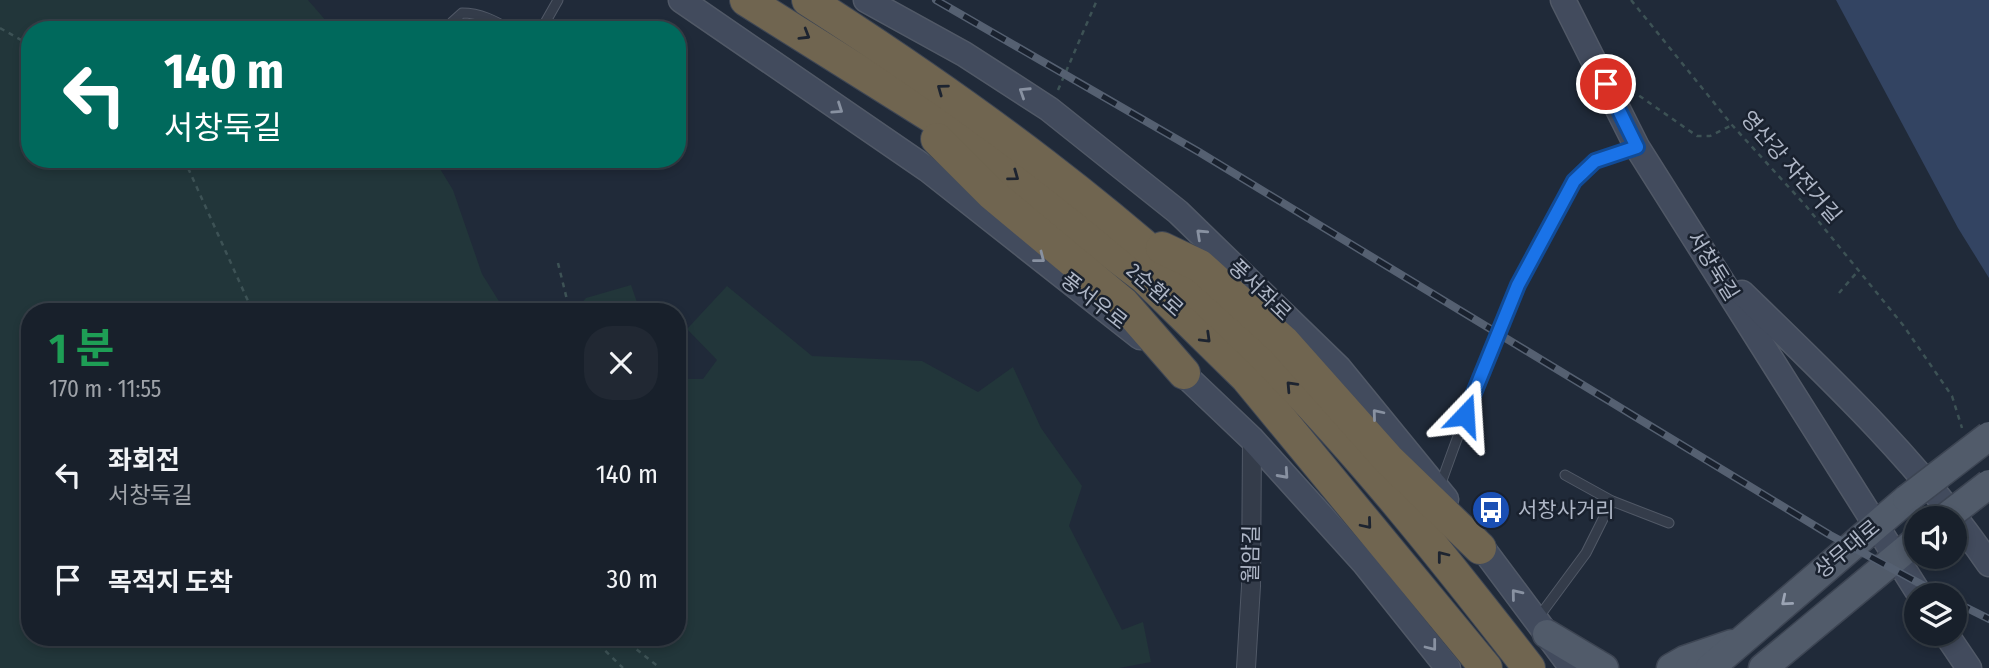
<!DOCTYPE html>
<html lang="ko">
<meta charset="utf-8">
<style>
body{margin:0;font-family:"Fira Sans Condensed","Noto Sans KR",sans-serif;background:#212833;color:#f1f3f6;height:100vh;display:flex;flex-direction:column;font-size:26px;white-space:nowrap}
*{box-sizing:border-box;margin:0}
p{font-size:23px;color:#9fa3a9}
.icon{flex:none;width:38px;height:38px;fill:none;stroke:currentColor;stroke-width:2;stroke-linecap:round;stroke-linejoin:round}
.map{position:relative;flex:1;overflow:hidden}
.details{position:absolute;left:21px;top:303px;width:665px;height:343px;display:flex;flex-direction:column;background:#18202b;border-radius:28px;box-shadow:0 4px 10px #0003,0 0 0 2px #363e47}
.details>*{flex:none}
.guide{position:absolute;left:21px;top:21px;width:665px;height:147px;border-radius:28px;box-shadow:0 4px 10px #0003,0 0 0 2px #363e47;background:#00695c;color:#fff;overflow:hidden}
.buttons{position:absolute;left:1904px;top:506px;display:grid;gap:14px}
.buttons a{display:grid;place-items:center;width:63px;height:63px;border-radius:50%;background:#18202b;box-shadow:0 4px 10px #0003,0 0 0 2px #363e47;font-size:35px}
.pin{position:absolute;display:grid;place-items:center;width:60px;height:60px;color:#fff;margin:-30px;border:4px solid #fff;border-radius:50%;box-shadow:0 2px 7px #0007}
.me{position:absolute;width:77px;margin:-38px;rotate:20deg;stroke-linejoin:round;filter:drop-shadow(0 0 5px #0008)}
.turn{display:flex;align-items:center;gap:24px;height:147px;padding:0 28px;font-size:32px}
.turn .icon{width:91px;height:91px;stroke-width:2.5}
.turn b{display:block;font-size:49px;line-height:60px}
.round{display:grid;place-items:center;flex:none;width:74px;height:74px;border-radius:28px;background:#212833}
.headline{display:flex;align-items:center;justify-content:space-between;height:119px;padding:0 28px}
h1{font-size:42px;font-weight:700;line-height:52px;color:#1e9e55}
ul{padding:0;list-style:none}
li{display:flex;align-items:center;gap:21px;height:105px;padding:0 28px}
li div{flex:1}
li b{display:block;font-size:26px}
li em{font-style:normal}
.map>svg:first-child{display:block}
.green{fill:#22363a}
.water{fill:#334462}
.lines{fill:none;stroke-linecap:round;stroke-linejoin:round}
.lane-casing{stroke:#515967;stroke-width:11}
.street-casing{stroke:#515967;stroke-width:20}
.secondary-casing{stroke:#515967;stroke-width:27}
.primary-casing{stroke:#3d4553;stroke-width:31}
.highway-casing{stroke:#3e4654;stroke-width:34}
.path{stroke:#3d5255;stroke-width:2.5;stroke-dasharray:5 5;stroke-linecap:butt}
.lane{stroke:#343c4a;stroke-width:9}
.street{stroke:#343c4a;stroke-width:18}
.secondary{stroke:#424b5d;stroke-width:24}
.primary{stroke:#515b6a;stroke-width:28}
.highway{stroke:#706550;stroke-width:32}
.rail-casing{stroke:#556071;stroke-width:8}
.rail{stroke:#19212e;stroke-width:5;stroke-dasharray:16;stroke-linecap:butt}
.primary-bridge-casing{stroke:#3d4553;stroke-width:31;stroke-linecap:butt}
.primary-bridge{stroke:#515b6a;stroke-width:28}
.oneway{stroke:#1d2430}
.oneway2{stroke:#8891a1}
.oneway3{stroke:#9ba4b4}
.route-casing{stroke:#114b97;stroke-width:18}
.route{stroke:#1a73e8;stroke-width:12}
.labels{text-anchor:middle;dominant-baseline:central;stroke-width:5;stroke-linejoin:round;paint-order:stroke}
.street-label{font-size:21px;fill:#aeb6c6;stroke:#19212e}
.poi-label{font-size:21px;fill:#aeb6c6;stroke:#19212e;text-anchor:start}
</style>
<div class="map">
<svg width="1989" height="668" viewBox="0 0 1989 668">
<rect width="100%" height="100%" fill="#202a39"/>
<g class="green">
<polygon points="0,0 308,0 334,30 30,30 30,159 434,159 453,190 482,274 505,311 30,312 30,637 677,637 677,374 681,379 703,379 717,360 687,329 727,286 812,356 922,361 978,392 1013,367 1041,428 1082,486 1069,526 1122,630 1143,622 1151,662 1119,668 0,668"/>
<polygon points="631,285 640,311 575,311 586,298"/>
</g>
<polygon class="water" points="1836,0 1989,0 1989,278 1958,228"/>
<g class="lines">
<defs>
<g id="lane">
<path d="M 452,22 L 462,13 C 481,13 495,21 511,30"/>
<polyline points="541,30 558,0"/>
<polyline points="1565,475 1612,501 1669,523"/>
<path d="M 1440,486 C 1470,402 1501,319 1541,239 C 1554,215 1566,186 1587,168 C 1600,156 1620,153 1636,148"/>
<polyline points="1538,618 1586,553 1612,501"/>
</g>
<polyline id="street" points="1246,668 1251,586 1252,439"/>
<g id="secondary">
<polyline points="681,0 927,169 1140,337"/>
<polyline points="866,0 964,54 1049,109 1178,212 1339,368 1446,499"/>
<polyline points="1563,0 1637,147 1920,595"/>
<path d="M 1742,293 C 1829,377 1920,463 1989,564"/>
<polyline points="1171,362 1252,439 1365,564 1448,668"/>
<polyline points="1472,534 1572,668"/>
<polyline points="1946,634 1969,668"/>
</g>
<g id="primary">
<polyline points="1547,634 1604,668"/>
<polyline points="1671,668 1685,660 1732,644"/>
<polyline points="1710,668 1907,499"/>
<polyline points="1763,668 1916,541"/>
</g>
<g id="highway">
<polyline points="746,0 937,120 1145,278 1246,377 1486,668"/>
<path d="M 808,0 C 970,104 1125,217 1262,354 C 1359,451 1445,560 1529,668"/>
<polyline points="937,139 992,194 1123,303 1184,373"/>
<polyline points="1162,248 1200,266 1283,341 1388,459 1480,548"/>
</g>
</defs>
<use href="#lane" class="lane-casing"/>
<use href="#street" class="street-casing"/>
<use href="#secondary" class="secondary-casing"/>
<use href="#primary" class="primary-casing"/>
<use href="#highway" class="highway-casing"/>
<g class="path">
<polyline points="1631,0 1732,125 1806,206 1903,325 1952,396 1962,428"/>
<polyline points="0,28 30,45"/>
<polyline points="1058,90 1097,0"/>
<polyline points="1631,90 1697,136 1710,136 1732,125"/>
<polyline points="184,159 253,312"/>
<polyline points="558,263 570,312"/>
<polyline points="1839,293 1858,271"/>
<polyline points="591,637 623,668"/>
<polyline points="621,637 660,668"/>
</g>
<use href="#lane" class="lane"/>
<use href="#street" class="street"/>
<use href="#secondary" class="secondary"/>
<use href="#primary" class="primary"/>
<use href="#highway" class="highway"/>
<defs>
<g id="rail">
<polyline points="936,0 1199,152 1830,535 1941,595"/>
<polyline points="1955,602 1989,619"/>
</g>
</defs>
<use href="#rail" class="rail-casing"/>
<use href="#rail" class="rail"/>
<defs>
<g id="primary-bridge">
<polyline points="1907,499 1989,436"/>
<polyline points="1945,518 1989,484"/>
</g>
</defs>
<use href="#primary-bridge" class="primary-bridge-casing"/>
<use href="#primary-bridge" class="primary-bridge"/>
</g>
<defs><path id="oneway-chevron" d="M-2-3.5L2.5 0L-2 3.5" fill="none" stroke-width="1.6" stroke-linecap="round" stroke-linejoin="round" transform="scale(1.75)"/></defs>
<g class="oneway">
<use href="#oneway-chevron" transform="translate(805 35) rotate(31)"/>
<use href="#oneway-chevron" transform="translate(942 89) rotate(-144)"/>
<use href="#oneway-chevron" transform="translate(1014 176) rotate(36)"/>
<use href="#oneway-chevron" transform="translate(1206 338) rotate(44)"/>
<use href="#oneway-chevron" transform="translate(1291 386) rotate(-133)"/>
<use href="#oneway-chevron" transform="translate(1367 524) rotate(50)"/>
<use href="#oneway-chevron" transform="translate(1442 556) rotate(-128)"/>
</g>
<g class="oneway2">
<use href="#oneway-chevron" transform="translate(1024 92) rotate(-147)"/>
<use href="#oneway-chevron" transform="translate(838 109) rotate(34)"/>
<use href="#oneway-chevron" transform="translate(1201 234) rotate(-137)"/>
<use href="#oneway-chevron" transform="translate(1040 258) rotate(38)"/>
<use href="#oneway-chevron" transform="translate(1377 414) rotate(-130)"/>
<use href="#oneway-chevron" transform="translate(1284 474) rotate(48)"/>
<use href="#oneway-chevron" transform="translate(1516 594) rotate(-129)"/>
<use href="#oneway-chevron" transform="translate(1432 646) rotate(52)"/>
</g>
<use class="oneway3" href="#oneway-chevron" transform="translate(1786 601) rotate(140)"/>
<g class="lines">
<defs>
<polyline id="route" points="1465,415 1518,285 1574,181 1595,161 1637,147 1606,84"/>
</defs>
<use href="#route" class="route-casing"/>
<use href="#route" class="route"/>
</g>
<defs>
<symbol id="bus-disc" viewBox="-11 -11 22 22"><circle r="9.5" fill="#1a4fb4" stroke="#19212e"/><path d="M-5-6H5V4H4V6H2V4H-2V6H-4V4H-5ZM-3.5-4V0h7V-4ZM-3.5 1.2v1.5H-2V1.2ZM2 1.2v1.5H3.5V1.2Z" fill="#fff"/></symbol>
</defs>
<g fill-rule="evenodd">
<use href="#bus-disc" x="1469" y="488" width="44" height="44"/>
</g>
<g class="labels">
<g class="street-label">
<text transform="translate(1791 167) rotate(49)">영산강 자전거길</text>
<text transform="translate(1713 266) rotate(58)">서창둑길</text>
<text transform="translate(1155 290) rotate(42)">2순환로</text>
<text transform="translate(1260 290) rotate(44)">풍서좌로</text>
<text transform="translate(1094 301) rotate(38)">풍서우로</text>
<text transform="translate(1847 549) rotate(-40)">상무대로</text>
<text transform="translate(1251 554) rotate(-89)">월암길</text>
</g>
<g class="poi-label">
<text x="1518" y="510">서창사거리</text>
</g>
</g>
</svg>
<div class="buttons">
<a><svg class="icon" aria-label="sound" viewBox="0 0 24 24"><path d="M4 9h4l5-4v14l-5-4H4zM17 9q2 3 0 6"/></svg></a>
<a><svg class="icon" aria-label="layers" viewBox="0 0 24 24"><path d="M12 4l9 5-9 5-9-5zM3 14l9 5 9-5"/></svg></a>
</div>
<div class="pin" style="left:1606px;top:84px;background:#d93025"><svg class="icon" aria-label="arrive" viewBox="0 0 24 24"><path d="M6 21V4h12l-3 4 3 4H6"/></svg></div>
<svg class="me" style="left:1465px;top:415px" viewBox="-20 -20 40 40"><path d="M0-17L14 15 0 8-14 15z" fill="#1a73e8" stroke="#fff" stroke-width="4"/></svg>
<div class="guide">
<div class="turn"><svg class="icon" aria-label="left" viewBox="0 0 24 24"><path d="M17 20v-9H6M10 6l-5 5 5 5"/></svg><div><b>140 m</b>서창둑길</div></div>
</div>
<section class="details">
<div class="headline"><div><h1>1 분</h1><p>170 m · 11:55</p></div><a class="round"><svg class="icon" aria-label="close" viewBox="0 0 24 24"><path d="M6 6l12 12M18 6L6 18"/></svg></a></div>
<ul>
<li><svg class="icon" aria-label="left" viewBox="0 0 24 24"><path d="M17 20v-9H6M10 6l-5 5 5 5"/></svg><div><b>좌회전</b><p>서창둑길</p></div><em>140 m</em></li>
<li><svg class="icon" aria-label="arrive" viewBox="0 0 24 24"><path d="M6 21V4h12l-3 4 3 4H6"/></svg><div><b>목적지 도착</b></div><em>30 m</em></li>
</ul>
</section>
</div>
